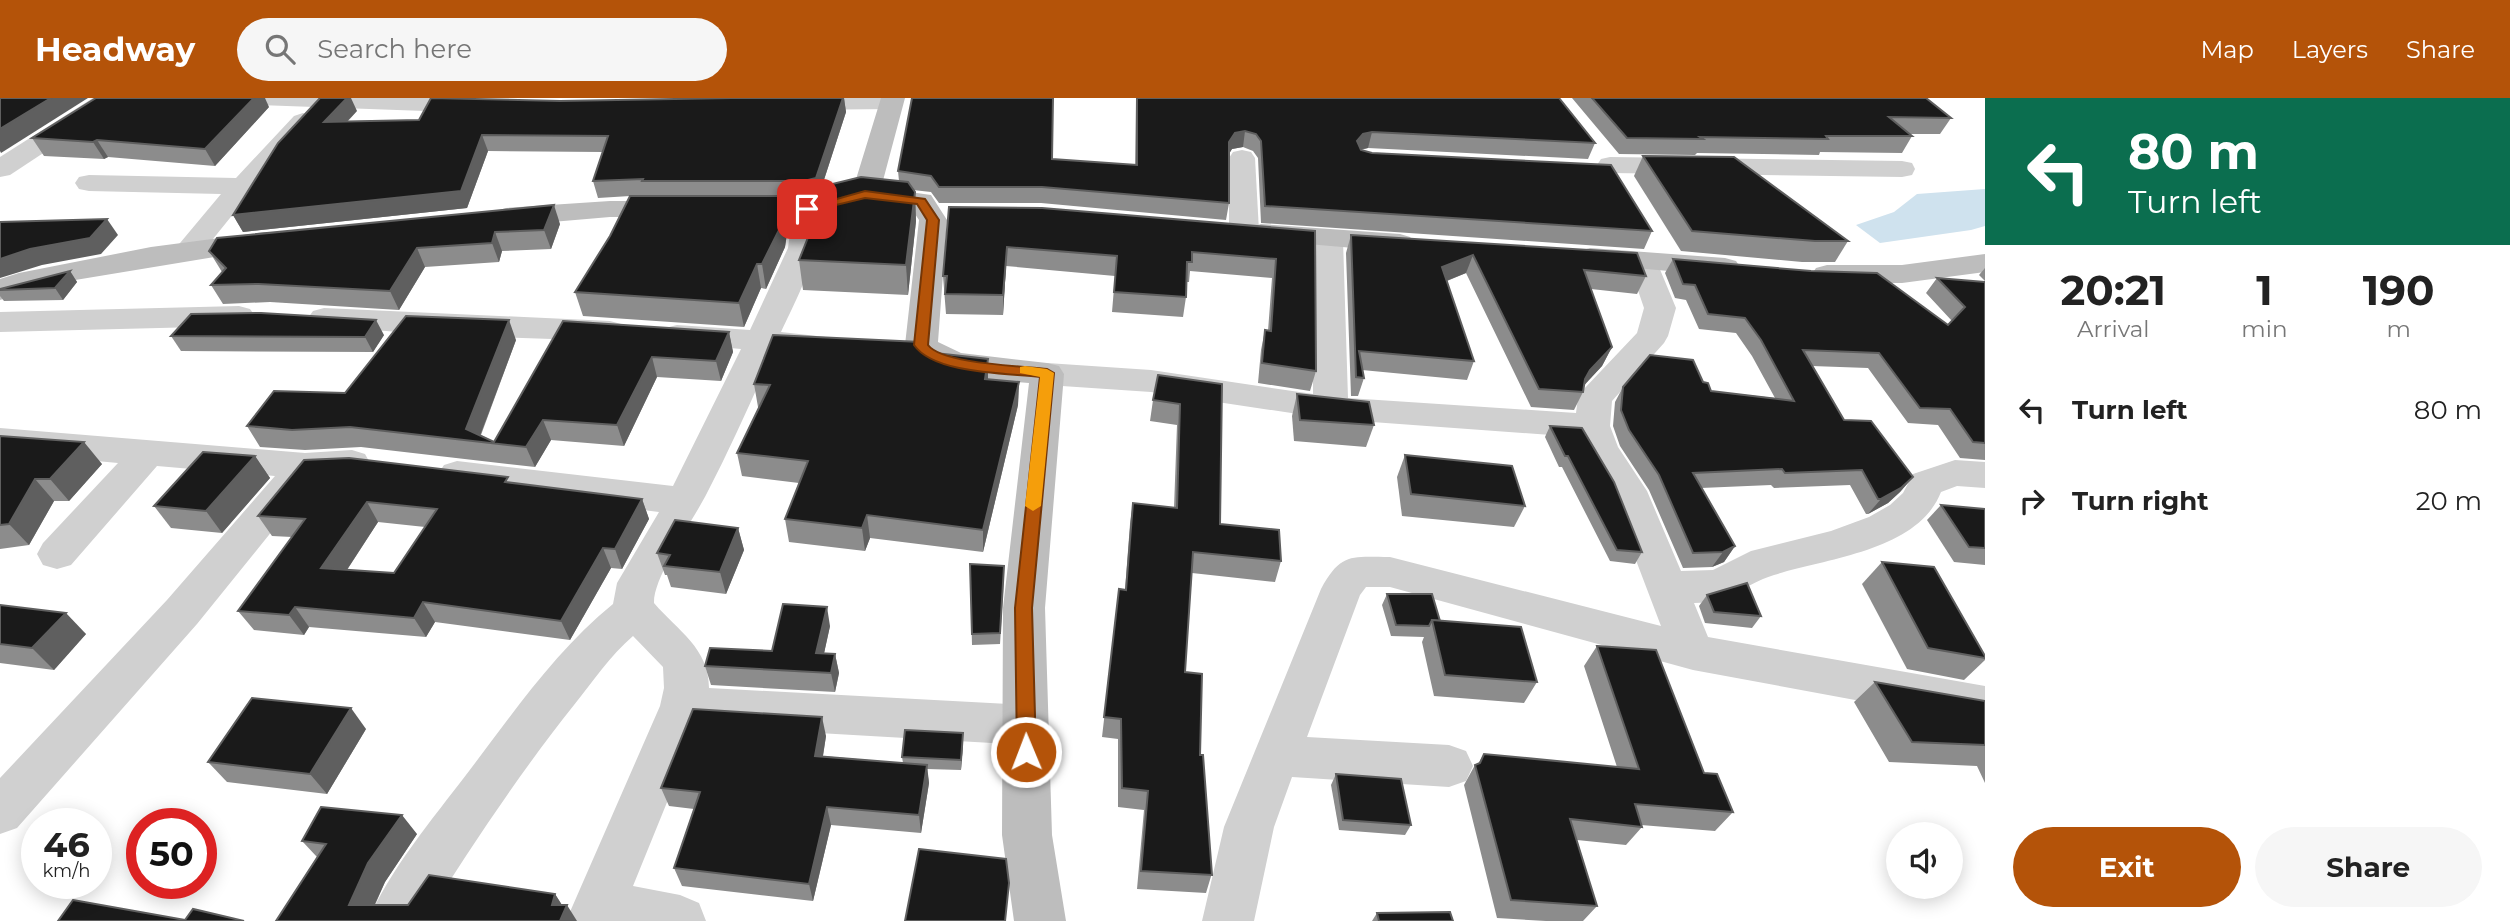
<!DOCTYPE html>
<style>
body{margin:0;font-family:Montserrat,sans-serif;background:#f6f6f6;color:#222;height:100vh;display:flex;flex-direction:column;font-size:26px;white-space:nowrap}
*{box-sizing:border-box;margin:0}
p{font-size:23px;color:#767676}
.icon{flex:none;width:38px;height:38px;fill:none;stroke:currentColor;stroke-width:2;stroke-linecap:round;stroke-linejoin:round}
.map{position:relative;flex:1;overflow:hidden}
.details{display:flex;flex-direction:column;background:#fff;width:525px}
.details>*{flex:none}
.top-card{background:#0b6e4f;color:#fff;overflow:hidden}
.buttons{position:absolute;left:1886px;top:724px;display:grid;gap:14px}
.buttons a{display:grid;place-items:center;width:77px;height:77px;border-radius:50%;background:#fff;box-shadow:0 4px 18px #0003;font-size:35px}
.speed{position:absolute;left:21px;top:710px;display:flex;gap:14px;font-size:35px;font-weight:700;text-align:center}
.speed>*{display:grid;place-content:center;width:91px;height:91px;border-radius:50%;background:#fff;box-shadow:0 4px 18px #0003;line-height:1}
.speed small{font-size:18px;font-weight:400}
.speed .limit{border:10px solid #d22;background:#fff;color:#111}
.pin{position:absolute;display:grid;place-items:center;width:60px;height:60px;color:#fff;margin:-30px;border-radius:14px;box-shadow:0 4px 10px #0006}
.me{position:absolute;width:77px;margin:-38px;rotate:359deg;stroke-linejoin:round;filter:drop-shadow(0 0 5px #0008)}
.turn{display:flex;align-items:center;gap:24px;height:147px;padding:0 28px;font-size:32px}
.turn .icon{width:91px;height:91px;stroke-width:2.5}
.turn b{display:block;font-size:49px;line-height:60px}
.eta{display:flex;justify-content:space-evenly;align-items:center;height:119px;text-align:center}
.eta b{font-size:42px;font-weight:700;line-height:49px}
.primary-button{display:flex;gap:14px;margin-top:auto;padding:14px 28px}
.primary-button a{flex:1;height:80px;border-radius:42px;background:#b45309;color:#fff;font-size:28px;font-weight:700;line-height:80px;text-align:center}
.primary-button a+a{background:#f6f6f6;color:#222}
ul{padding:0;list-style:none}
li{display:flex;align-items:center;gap:21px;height:91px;padding:0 28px}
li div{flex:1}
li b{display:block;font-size:26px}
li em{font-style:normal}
header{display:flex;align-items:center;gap:42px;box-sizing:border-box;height:98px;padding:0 35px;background:#b45309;color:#fff}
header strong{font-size:33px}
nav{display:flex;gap:38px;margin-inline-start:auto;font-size:24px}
.search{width:490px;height:63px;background:#f6f6f6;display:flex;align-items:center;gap:18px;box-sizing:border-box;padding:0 24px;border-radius:38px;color:#767676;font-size:26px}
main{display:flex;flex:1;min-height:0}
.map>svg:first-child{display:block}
.water{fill:#cfe2ee}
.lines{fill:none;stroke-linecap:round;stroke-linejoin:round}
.street{fill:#d0d0d0;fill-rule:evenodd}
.secondary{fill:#bdbdbd;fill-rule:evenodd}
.wall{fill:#8c8c8c;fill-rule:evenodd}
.shaded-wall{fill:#5f5f5f}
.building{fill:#1a1a1a;stroke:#5f5f5f;stroke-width:2;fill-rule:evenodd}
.route{fill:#b45309;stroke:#753606;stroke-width:2}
.slow{fill:#f59e0b}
</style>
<header>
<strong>Headway</strong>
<div class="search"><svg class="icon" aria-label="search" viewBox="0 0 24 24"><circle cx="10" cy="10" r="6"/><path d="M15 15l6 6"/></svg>Search here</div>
<nav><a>Map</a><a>Layers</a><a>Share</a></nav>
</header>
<main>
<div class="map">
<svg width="1985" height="823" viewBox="0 0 1985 823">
<rect width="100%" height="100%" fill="#fff"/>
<polygon class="water" points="1985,91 1985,128 1971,132 1880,145 1856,127 1894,114 1917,96"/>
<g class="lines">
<g class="street">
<polygon points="93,0 122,0 119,5 10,77 0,79 0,59"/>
<polygon points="247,0 464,0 489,3 492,8 489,13 480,15 259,7 250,5"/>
<polygon points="783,0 901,0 903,4 900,9 891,11 792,12 783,10 780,5"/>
<polygon points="303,15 312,18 316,23 312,28 234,115 200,157 190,160 180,157 175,151 221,96 89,93 79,91 75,85 79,79 89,77 236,80 294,18"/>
<polygon points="1242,52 1251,54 1255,60 1259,133 1254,139 1244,142 1234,139 1229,133 1229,60 1233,54"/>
<polygon points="1610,59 1902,63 1912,65 1915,71 1912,77 1902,79 1610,75 1601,73 1597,67 1601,61"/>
<path d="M 807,103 L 817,105 C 834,130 793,208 781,234 L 835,240 L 839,247 L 835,254 L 823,257 L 773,254 C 752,301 731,349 707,395 C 694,421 653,479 654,505 C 678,533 709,550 709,590 L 1026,607 L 1042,613 L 1049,627 L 1042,641 L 1026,647 L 698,628 L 633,788 L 680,797 L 699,805 L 706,823 L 566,823 L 660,608 L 664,590 L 663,569 L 633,538 C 610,558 593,583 574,607 C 519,676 471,749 424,823 L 368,823 C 388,774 434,719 466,677 C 511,618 555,553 613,506 L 617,485 L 659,414 L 457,389 L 444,385 L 438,376 L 444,367 L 457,363 L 673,388 L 741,251 L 665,244 L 661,237 L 665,230 L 677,227 L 750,232 L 788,150 L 793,111 L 797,105 Z"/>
<path d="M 1328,133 L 1338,136 L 1343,142 L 1348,300 L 1576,315 L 1578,300 L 1583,292 L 1637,235 L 1644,210 L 1628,163 L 1632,157 L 1643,154 L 1654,157 L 1676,210 L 1668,238 L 1664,245 L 1612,303 L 1610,328 L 1618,349 L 1647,393 L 1681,473 L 1713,472 L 1751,453 L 1831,433 L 1869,419 L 1890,407 L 1903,395 L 1913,376 L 1955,362 L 1985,364 L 1985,390 L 1957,388 L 1941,394 C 1918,453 1827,460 1774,477 C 1742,487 1733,504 1694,505 L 1708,539 L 1985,588 L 1985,626 L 1693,572 L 1390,489 L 1366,489 L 1360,497 L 1307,639 L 1449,647 L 1466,653 L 1473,668 L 1466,683 L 1449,689 L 1292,679 L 1274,729 L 1254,823 L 1202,823 L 1224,729 L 1321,491 C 1341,454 1352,459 1390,459 L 1661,528 L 1610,394 L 1578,339 L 1331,321 L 1151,294 L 1047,287 L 1035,284 L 1030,276 L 1035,268 L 1047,265 L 1151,272 L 1313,296 L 1313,142 L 1318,136 Z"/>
<polygon points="239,208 250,211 255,218 250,225 239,228 0,234 0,214"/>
<polygon points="324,210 610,223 621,226 626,233 621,240 610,243 435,237 313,227 308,220 313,213"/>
<polygon points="0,330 305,355 352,352 365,356 370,365 365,374 352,378 311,380 306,391 197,526 17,730 0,736 0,680 167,502 275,378 157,368 71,467 57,471 43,467 37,456 43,445 118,365 0,354"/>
</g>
<g class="secondary">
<path d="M 881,0 L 905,0 L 881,90 L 931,97 L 947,122 L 938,244 L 961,255 L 1047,265 L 1059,268 L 1064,276 L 1045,510 L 1052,737 L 1066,823 L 1014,823 L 1002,737 L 1003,510 L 1029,285 C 990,281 929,283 905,247 L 919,122 L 911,110 L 865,104 L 807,119 L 737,119 L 727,117 L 723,111 L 727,105 L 737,103 L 807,103 L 853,91 Z"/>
<polygon points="610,103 677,103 687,105 691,111 687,117 677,119 610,119 506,128 496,125 492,119 496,113 506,110"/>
<polygon points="1261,126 1400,136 1410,139 1415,145 1410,151 1400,154 1251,141 1246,135 1251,129"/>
<polygon points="265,134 275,137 280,143 275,149 51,186 0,202 0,181 19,175 151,149"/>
<polygon points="1590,150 1725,160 1736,163 1740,169 1736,175 1725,178 1579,165 1575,159 1579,153"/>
<polygon points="1985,156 1985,174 1902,185 1827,185 1816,182 1812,176 1816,170 1827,167 1902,167"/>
</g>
</g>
<g class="wall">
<polygon points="844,0 846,14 822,88 899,83 898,73 1052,61 1135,67 1136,0 1559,0 1595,45 1588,61 1368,50 1361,52 1652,133 1644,151 1261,125 1258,60 1253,53 1243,49 1232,51 1229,56 1229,105 1226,122 1041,105 939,105 931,94 913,92 915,94 916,123 908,197 803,192 799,162 815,122 819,97 807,100 786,100 789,122 785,149 766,191 761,190 744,229 583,218 575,194 610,138 630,98 598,100 593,83 603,54 488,53 467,110 243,134 233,117 357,13 348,23 419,22 560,3"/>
<polygon points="1572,0 1926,0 1951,20 1940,36 1909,36 1912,38 1902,55 1820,54 1819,57 1697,55 1695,57 1619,56"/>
<polygon points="269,9 215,68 108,59 104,61 44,58 32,40"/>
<polygon points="1643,58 1848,143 1835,164 1802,164 1681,153 1634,78"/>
<polygon points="949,109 1315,133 1316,273 1310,293 1258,285 1261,252 1265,232 1268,233 1272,180 1190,173 1189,184 1187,184 1186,199 1183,219 1112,214 1115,178 1006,168 1003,217 946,216 943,178"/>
<polygon points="560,126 551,151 502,153 499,164 425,169 399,212 270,204 223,206 211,187 222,174 209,153"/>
<polygon points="1351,137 1646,178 1637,196 1591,191 1612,249 1602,268 1584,287 1583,294 1574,312 1531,309 1466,175 1447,183 1474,263 1467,282 1362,272 1364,280 1358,298 1351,298 1346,155"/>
<polygon points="1673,161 1948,227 1952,223 1926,195 1937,180 1985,184 1985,362 1960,360 1938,327 1908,325 1868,270 1812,268 1844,322 1913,379 1900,394 1888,405 1868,416 1866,416 1850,387 1774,390 1771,387 1701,390 1735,448 1724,464 1712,469 1683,470 1649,392 1620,348 1613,328 1615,304 1623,289 1703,284 1711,293 1775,300 1752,258 1736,235 1699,231 1686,202 1675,200 1665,175"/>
<polygon points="1985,170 1985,183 1979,177"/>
<polygon points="70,173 77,184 63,202 4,203 0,198 0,191"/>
<polygon points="563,223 729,234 733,254 721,283 657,279 624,348 551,342 535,369 361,349 305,352 260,349 247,328 345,295 516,242 481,337 494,344"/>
<polygon points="384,237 373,254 181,253 171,238"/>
<polygon points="928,247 928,254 988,281 1019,284 1018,307 983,454 870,440 865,453 789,444 785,421 799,385 742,378 737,355 759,309 758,309 754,286"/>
<polygon points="1222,286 1220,426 1281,463 1275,484 1192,475 1185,574 1200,657 1212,775 1206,795 1137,791 1144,712 1118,709 1118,641 1102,639 1119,491 1125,492 1130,426 1133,405 1174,410 1177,327 1150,323 1153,302"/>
<polygon points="1297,296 1374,327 1366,349 1294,343 1292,318"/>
<polygon points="1550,328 1642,454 1635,466 1610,463 1562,369 1559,369 1545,339"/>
<polygon points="0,338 102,366 69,403 54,403 29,447 0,451"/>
<polygon points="1405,357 1525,408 1514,429 1402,418 1397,379"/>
<polygon points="255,358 270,380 222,435 171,430 154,408"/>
<path d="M 511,385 L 642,401 L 649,421 L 622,471 L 611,470 L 570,542 L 435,524 L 426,539 L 309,529 L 304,537 L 254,532 L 238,513 L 292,439 L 272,438 L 258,418 ZM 378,424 L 425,429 L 394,475 L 347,472 Z"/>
<polygon points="1941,407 1985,411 1985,467 1954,464 1927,422"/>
<polygon points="738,430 744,452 726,496 671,489 667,477 665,477 657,455"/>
<polygon points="1882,464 1985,558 1985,562 1964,582 1907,571 1862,486"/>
<polygon points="970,466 1004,479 1000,546 972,547"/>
<polygon points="1387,496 1440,523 1537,584 1524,605 1434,598 1422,544 1424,539 1391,538 1382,507"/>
<polygon points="1707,497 1761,518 1752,530 1705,525 1699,508"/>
<polygon points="0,507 86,536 54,572 0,565"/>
<polygon points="830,528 824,555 835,556 839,575 835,594 711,587 705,568 772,553"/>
<polygon points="1597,548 1704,675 1733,714 1715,733 1641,727 1642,729 1626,747 1577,742 1597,808 1583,823 1546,823 1497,820 1464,687 1475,667 1478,666 1484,656 1617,669 1584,568"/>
<polygon points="1875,584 1985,603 1985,685 1977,668 1889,664 1854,604"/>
<polygon points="366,631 327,696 227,684 208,664"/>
<polygon points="826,638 823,658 903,665 902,659 963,646 961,672 927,671 929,685 921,735 831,727 813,803 682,788 674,770 694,711 669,708 661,690"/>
<polygon points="1336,676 1411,727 1405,737 1339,732 1331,687"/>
<polygon points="417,736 385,784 375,807 408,807 555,796 562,807 276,823 317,759 302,743"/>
<polygon points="1377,815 1453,823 1372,823"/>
</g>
<g class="shaded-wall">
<polygon points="51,0 88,0 1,55 0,53 0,31"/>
<polygon points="254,0 265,0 269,9 215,68 205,51"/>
<polygon points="347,0 351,0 357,13 331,40 324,24"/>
<polygon points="843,0 844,0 846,14 819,97 807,100 804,83"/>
<polygon points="1245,33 1243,49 1232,51 1226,60 1229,44 1235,35"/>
<polygon points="1372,34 1368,50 1358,52 1357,43 1363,36"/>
<polygon points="482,37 488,53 467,110 243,134 233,117"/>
<polygon points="97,42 108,59 104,61 93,44"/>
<polygon points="915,94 916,123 908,197 906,167"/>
<polygon points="785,98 789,122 785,149 766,191 762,166"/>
<polygon points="554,107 560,126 551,151 544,132"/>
<polygon points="107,121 118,137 101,156 42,167 0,180 0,161"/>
<polygon points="495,134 502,153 499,164 492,145"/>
<polygon points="1007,149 1006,168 1003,217 1003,197"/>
<polygon points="417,150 425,169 399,212 390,193"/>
<polygon points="1473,157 1466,175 1436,187 1442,169"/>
<polygon points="757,166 761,190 744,229 739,205"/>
<polygon points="70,173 77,184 63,202 55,190"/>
<polygon points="376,222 384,237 373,254 365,239"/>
<polygon points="509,222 516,242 478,343 466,331"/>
<polygon points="729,234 733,254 721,283 716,263"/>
<polygon points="1612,249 1602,268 1578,294 1590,272"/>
<polygon points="652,259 657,279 624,348 617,327"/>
<polygon points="988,261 988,284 985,281"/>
<polygon points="1019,284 1018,307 983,454 983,432"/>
<polygon points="543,322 551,342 535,369 526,349"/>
<polygon points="84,344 102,366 69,403 50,381"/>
<polygon points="255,358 270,380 222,435 206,413"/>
<polygon points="1913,379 1900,394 1888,405 1868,416 1881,401"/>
<polygon points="35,381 54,403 29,447 9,426"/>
<polygon points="642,401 649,421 622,471 615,451"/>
<polygon points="367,404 378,424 335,490 321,470"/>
<polygon points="867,417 870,440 865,453 862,430"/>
<polygon points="738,430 744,452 726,496 720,474"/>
<polygon points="1735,448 1724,464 1712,469 1723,454"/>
<polygon points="603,450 611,470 570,542 561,523"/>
<polygon points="423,504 435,524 426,539 414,520"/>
<polygon points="295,509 309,529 304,537 289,517"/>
<polygon points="827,509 830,528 820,574 816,555"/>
<polygon points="66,515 86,536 54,572 32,550"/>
<polygon points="835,556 839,575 835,594 831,575"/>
<polygon points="351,610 366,631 327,696 310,676"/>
<polygon points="822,619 826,638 820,676 815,658"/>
<polygon points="963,635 963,646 961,672 961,662"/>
<polygon points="927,667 929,685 921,735 919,717"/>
<polygon points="827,709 831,727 813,803 809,786"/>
<polygon points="402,717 417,736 385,784 367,823 349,807 368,765"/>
<polygon points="555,796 565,812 567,807 577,823 560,823 552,807"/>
</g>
<g class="building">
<polygon points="0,0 51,0 0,31"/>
<polygon points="96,0 254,0 205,51 97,42 93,44 32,40"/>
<polygon points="320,0 347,0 324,24 419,22 431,0 560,3 732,0 843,0 816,80 804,83 642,83 643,81 593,83 608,38 482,37 461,93 233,117 278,45"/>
<polygon points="912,0 1053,0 1052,61 1137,67 1137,0 1559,0 1595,45 1372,34 1363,36 1357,43 1361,52 1372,55 1611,67 1652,133 1265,108 1261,43 1256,36 1245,33 1235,35 1229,44 1229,105 1042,89 939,89 931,78 898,73"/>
<polygon points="1592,0 1926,0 1951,20 1889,19 1912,38 1826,38 1828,41 1700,39 1703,41 1627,40"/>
<polygon points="1643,58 1734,59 1848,143 1815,143 1692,133"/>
<polygon points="861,79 908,84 915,94 906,167 799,162 815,122 820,89"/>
<polygon points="630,98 785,98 782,126 762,166 757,166 739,205 575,194 610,138"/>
<polygon points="554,107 544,132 495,134 492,145 417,150 390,193 259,186 211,187 226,170 209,153 217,140"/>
<polygon points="949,109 1042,110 1315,133 1316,273 1262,265 1265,232 1271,233 1276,161 1192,154 1192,164 1187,164 1186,199 1114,194 1117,158 1007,149 1003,197 945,196 947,178 943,178"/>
<polygon points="107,121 90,140 30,151 0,161 0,124"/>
<polygon points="1351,137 1637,155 1646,178 1584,172 1612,249 1590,272 1585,281 1583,294 1539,291 1473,157 1442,169 1474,263 1359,253 1364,280 1356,279"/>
<polygon points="1673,161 1811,173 1877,175 1948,227 1965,209 1937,180 1985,184 1985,345 1973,344 1950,311 1920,310 1879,255 1803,252 1844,322 1871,323 1913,379 1901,390 1881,401 1878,401 1862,372 1785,375 1782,371 1693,375 1735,448 1723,454 1693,455 1659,377 1629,332 1621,312 1623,289 1650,257 1693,262 1703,284 1708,285 1711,293 1794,303 1761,242 1745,220 1708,216 1695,187 1683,186"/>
<polygon points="70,173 55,190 0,192 0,191"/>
<polygon points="261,215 376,222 365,239 171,238 191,216"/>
<polygon points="406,218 509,222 466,331 494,344 563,223 729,234 716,263 652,259 617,327 543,322 526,349 350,329 292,332 247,328 274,293 345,295"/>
<polygon points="773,237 921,244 928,247 926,254 988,261 985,281 1019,284 983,432 867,417 862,430 785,421 808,363 737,355 770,287 754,286"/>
<polygon points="1158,277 1222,286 1220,426 1279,432 1281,463 1193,454 1185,574 1202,576 1200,657 1203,657 1212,777 1141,773 1148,693 1122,690 1121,621 1104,619 1119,491 1126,492 1133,405 1177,410 1180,306 1153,302"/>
<polygon points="1297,296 1369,304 1374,327 1300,322"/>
<polygon points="1550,328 1582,330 1614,384 1642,454 1617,452 1568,358 1565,358"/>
<polygon points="0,338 84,344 50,381 35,381 9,426 0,427"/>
<polygon points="203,354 255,358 206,413 154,408"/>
<polygon points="1405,357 1512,368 1525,408 1411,396"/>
<path d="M 349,360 L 508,379 L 505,384 L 642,401 L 615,451 L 603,450 L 561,523 L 423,504 L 414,520 L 295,509 L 289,517 L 238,513 L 305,421 L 258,418 L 304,362 ZM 367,404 L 437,411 L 394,475 L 321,470 Z"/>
<polygon points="1941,407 1985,411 1985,450 1969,449"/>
<polygon points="675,422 738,430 720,474 664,468 670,457 657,455"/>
<polygon points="1882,464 1934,469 1985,558 1985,560 1928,550"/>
<polygon points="970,466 1004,468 1000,535 972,536"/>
<polygon points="1747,485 1761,518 1714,514 1707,497"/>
<polygon points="1387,496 1432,496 1440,523 1432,522 1429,528 1396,527"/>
<polygon points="783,506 827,509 816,555 835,556 831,575 705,568 710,550 772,553"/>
<polygon points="0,507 66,515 32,550 0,546"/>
<polygon points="1432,522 1521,529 1537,584 1445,577"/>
<polygon points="1597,548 1656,552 1704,675 1717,676 1733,714 1635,706 1642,729 1570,721 1597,808 1511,802 1475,667 1480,665 1484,656 1639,671"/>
<polygon points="1875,584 1985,603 1985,647 1912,644"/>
<polygon points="252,600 351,610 310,676 208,664"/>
<polygon points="693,611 822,619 815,658 927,667 919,717 827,709 809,786 674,770 700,694 661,690"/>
<polygon points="905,632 963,635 961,662 902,659"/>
<polygon points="1336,676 1401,681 1411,727 1343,722"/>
<polygon points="321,709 402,717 368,765 349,807 408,807 429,777 555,796 552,807 567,807 560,823 276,823 326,746 302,743"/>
<polygon points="919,751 1006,761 1009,785 1005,823 905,823"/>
<polygon points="73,802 185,822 193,811 244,823 58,823"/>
<polygon points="1450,814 1453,823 1379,823 1377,815"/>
</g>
<path class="route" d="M 865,93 L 925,101 L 939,122 L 928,247 C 942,266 1022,268 1047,271 L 1054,275 L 1032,510 L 1036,654 L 1033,660 L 1026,663 L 1019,660 L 1017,654 L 1015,510 L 1040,279 C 1006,275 934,276 914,247 L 927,122 L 917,106 L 865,100 L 807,114 L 801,111 Z"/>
<polygon class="slow" points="1025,268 1047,271 1054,275 1041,408 1033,413 1025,408 1040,279 1020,275 1020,269"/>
</svg>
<div class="buttons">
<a><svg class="icon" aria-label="sound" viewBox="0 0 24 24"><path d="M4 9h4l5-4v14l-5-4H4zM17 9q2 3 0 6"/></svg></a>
</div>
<div class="speed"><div>46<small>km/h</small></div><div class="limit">50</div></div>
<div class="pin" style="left:807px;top:111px;background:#d93025"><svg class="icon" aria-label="arrive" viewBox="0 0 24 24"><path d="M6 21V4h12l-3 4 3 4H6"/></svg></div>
<svg class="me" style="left:1026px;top:654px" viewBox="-20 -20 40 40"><circle r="17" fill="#b45309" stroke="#fff" stroke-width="3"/><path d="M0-11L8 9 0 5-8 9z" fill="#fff"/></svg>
</div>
<section class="details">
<div class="top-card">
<div class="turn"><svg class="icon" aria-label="left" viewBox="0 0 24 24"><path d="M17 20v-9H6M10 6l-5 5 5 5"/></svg><div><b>80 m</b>Turn left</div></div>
</div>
<div class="eta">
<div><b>20:21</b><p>Arrival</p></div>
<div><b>1</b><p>min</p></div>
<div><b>190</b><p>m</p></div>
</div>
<ul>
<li><svg class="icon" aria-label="left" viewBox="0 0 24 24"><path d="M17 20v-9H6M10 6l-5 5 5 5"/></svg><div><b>Turn left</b></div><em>80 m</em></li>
<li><svg class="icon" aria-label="right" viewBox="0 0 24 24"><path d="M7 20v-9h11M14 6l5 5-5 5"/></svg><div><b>Turn right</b></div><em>20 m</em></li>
</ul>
<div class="primary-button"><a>Exit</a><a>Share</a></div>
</section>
</main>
